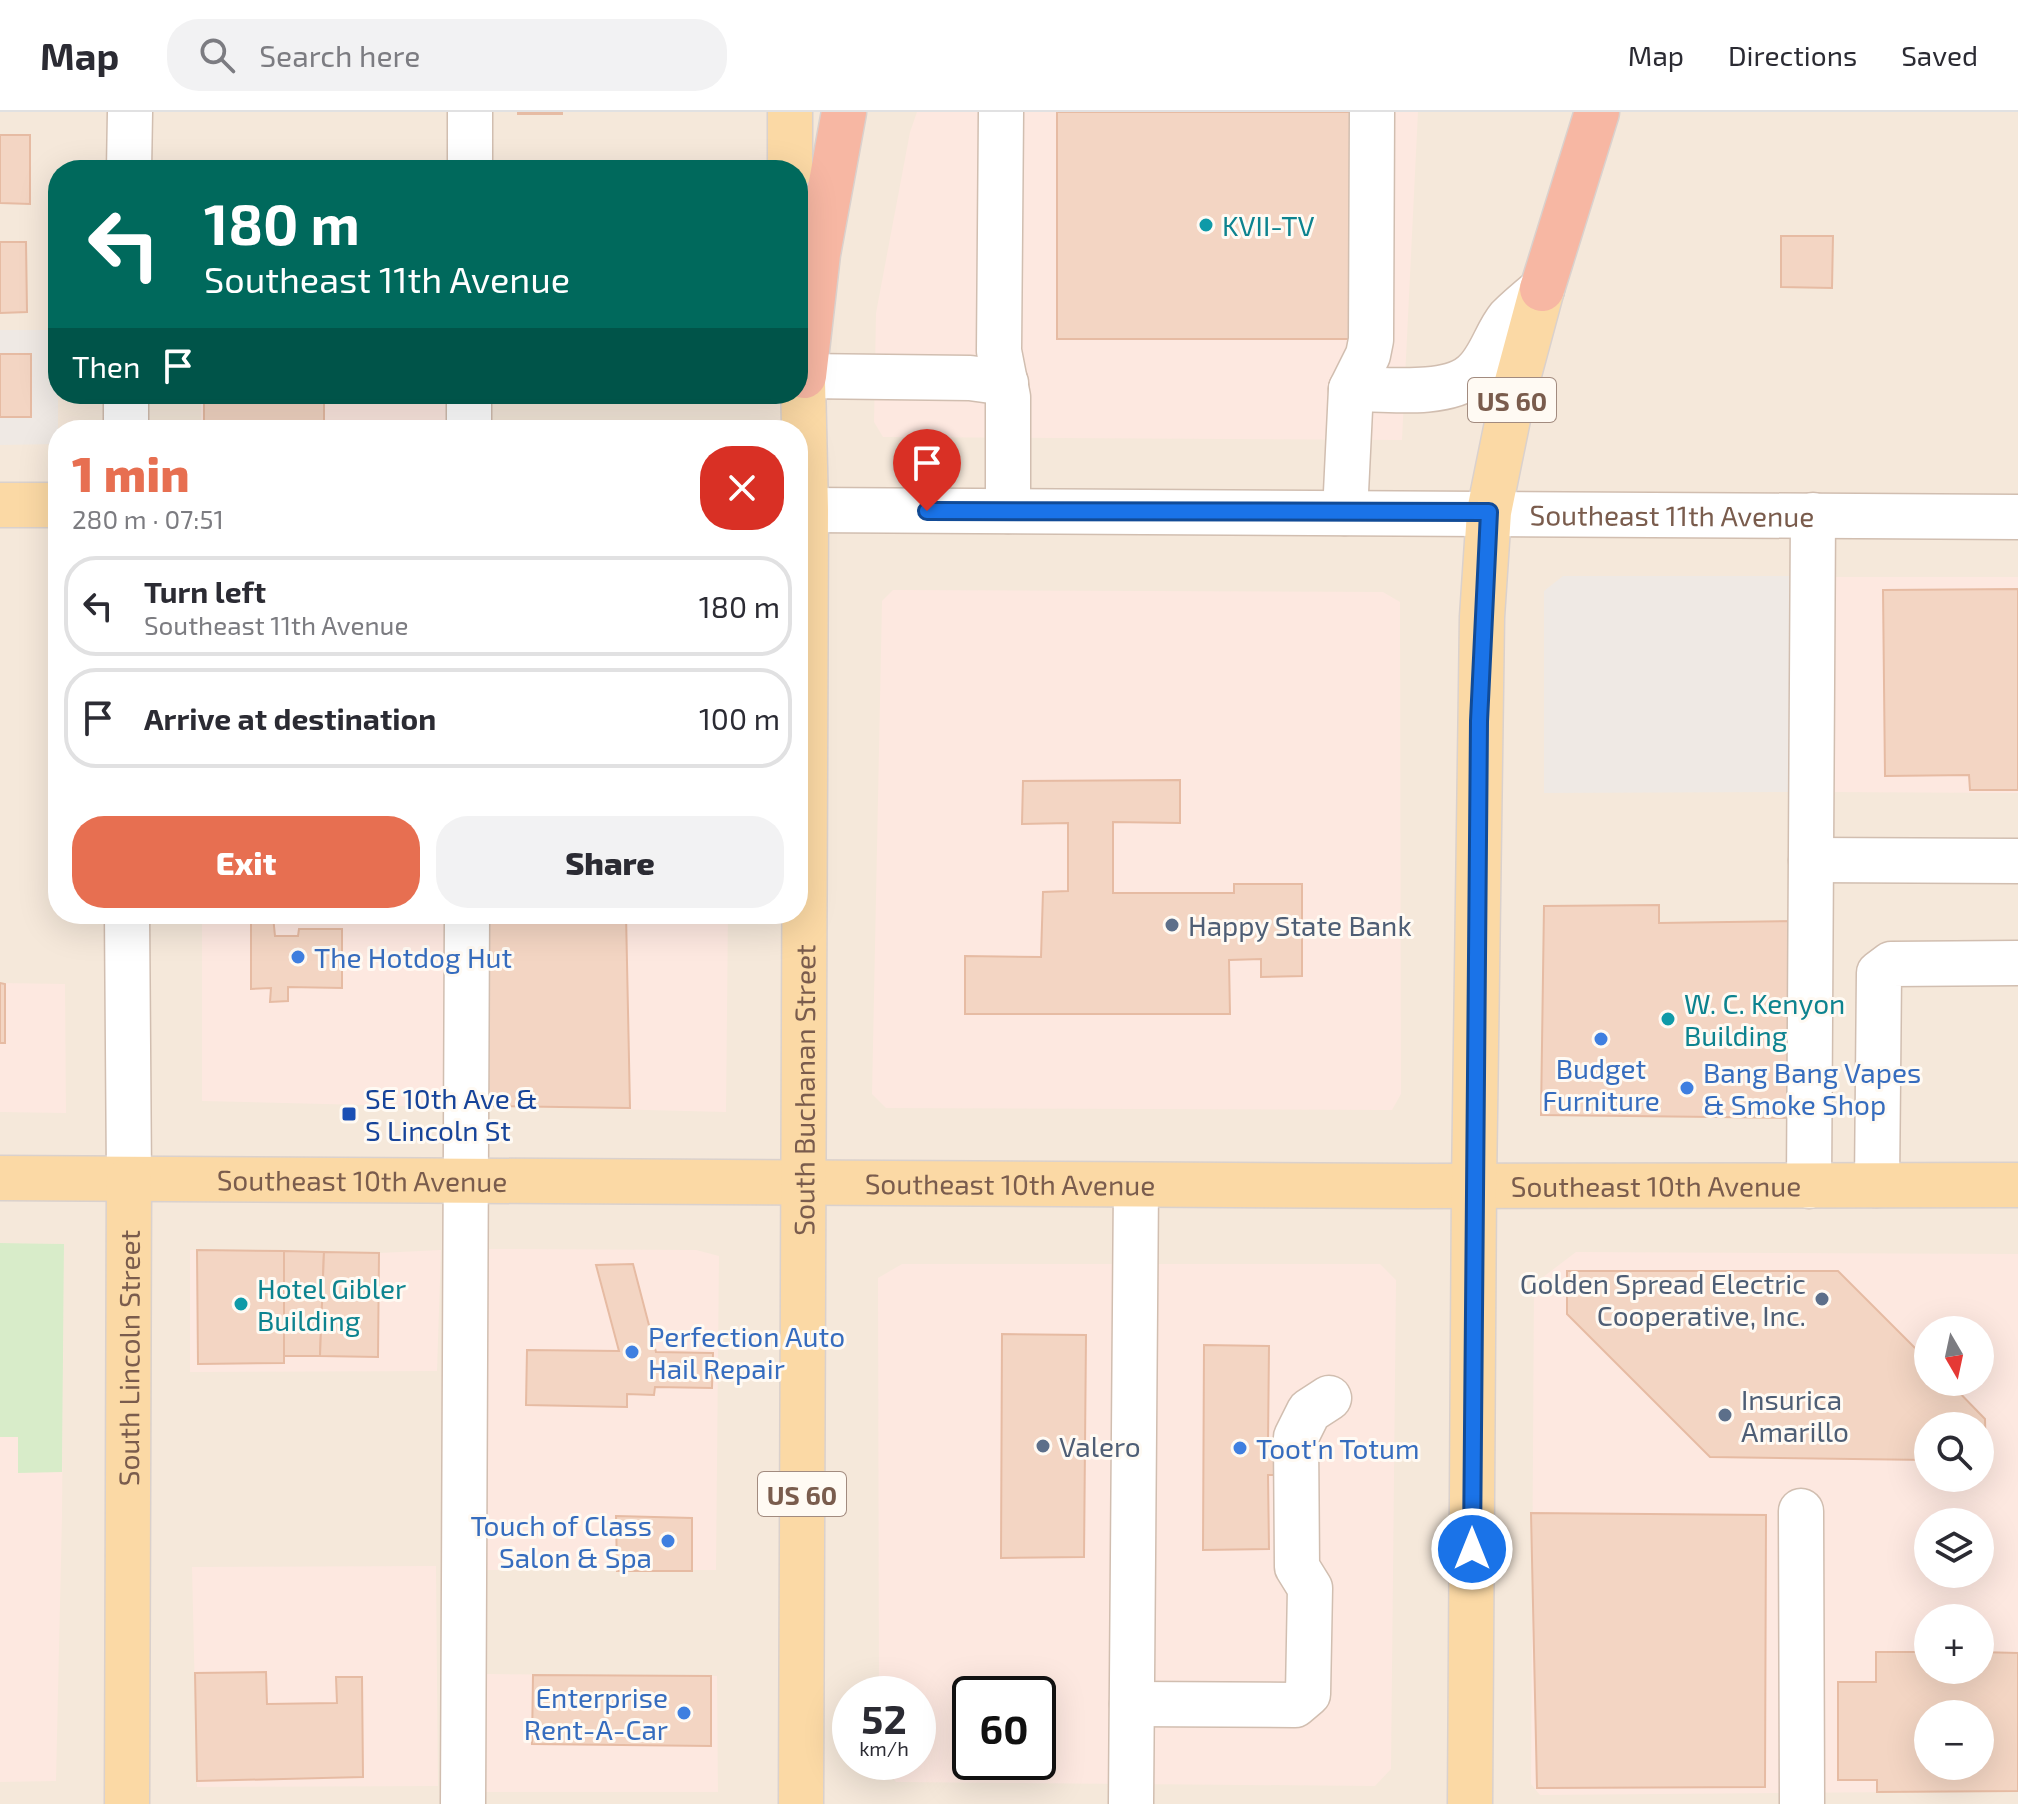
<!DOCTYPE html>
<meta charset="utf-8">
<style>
body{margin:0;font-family:"Exo 2",sans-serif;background:#f2f2f3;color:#2b2b33;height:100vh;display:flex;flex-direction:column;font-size:30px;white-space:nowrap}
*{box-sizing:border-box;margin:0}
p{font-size:26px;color:#7c7c81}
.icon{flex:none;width:44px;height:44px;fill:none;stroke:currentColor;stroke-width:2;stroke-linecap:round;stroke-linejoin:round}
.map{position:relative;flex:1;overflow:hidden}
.drawer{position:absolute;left:48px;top:308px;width:760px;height:504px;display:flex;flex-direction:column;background:#fff;border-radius:32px;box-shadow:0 8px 32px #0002}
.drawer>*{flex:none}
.top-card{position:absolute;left:48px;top:48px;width:760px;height:244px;border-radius:32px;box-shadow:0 8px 32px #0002;background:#00695c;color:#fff;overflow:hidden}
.needle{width:52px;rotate:171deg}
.buttons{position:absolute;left:1914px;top:1204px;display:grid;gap:16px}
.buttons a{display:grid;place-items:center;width:80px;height:80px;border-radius:50%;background:#fff;box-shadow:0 8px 32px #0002;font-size:40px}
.speed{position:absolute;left:832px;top:1564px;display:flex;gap:16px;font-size:40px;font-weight:700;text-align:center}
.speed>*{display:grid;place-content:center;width:104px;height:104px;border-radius:50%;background:#fff;box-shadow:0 8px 32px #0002;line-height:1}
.speed small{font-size:20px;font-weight:400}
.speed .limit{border:4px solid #111;border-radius:12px;background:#fff;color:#111}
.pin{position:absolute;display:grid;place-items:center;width:68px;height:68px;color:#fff;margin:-82px -34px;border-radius:50% 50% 50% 0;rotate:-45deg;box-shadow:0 0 8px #0007}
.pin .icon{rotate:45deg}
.me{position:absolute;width:88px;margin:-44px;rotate:0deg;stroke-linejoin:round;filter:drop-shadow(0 0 6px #0008)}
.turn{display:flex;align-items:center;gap:28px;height:168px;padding:0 24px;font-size:36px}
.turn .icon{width:104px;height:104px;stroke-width:2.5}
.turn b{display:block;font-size:56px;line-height:68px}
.then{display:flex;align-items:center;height:76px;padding:0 24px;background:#0003;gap:16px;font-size:30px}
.round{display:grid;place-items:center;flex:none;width:84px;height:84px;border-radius:32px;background:#f2f2f3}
.overview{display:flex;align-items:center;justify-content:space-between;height:136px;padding:0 24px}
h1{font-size:48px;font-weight:800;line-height:60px;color:#e76f51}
.action{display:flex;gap:16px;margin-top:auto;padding:16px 24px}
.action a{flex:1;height:92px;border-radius:32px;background:#e76f51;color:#fff;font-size:32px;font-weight:800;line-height:92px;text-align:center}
.action a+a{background:#f2f2f3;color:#2b2b33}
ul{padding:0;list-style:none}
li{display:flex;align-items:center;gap:24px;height:100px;margin:0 16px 12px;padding:0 8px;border:4px solid #e1e1e2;border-radius:32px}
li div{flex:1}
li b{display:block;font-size:30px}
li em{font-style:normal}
header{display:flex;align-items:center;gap:48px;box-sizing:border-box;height:112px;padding:0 40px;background:#fff;border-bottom:2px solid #e1e1e2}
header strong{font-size:38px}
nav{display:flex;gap:44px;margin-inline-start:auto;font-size:28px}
.search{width:560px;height:72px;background:#f2f2f3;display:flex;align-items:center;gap:20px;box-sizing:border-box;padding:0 28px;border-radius:32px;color:#7c7c81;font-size:30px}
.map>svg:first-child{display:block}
.residential{fill:#f5e8da;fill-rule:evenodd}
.commercial{fill:#fde8e0;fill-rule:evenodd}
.industrial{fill:#efe9e4}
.green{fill:#d8ecc9}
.building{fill:#f3d5c3;stroke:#e6bba3;stroke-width:2;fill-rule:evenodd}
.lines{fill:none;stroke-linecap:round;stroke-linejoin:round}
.minor-casing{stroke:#d1beb0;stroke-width:47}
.major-casing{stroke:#dad1cd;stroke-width:47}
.highway-casing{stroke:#dad1cd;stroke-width:47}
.minor{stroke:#fff;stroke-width:44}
.major{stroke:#fbd9a5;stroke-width:44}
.highway{stroke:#f7b7a3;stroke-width:44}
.route-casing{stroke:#114b97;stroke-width:20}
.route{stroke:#1a73e8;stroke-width:14}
.culture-dot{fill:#0f9aa8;stroke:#fffaf3;stroke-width:3}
.service-dot{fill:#5c6f8a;stroke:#fffaf3;stroke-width:3}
.shop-dot{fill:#3f7fe0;stroke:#fffaf3;stroke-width:3}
.transit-dot{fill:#1a4fb4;stroke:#fffaf3;stroke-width:3}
.labels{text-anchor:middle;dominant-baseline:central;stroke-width:6;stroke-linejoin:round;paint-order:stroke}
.shield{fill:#fffaf3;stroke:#a28b7f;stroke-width:2}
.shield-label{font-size:26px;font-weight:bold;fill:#7a5c4d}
.culture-label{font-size:28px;fill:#0d838f;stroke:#fffaf3;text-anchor:start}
.street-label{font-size:28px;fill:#7a5c4d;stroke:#fffaf3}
.service-label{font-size:28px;fill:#4e5e75;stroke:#fffaf3;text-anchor:start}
.shop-label{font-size:28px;fill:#366cbe;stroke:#fffaf3;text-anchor:start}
.transit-label{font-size:28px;fill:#164399;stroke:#fffaf3;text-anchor:start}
</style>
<header>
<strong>Map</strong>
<div class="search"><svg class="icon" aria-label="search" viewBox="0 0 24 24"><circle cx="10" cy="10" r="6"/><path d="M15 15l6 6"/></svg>Search here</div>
<nav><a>Map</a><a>Directions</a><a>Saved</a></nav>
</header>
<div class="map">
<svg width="2018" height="1692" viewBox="0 0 2018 1692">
<rect width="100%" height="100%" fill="#fdf6ec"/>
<path class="residential" d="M 0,0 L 2018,0 L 2018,1692 L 0,1692 ZM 58,58 L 798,58 L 798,282 L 58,282 ZM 58,318 L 798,318 L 798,802 L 58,802 ZM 1928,1218 L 1980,1218 L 1980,1270 L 1928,1270 ZM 1928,1314 L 1980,1314 L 1980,1366 L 1928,1366 ZM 1928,1410 L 1980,1410 L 1980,1462 L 1928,1462 ZM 1928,1506 L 1980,1506 L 1980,1558 L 1928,1558 ZM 850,1582 L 918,1582 L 918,1650 L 850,1650 ZM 970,1582 L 1038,1582 L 1038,1650 L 970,1650 ZM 1928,1602 L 1980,1602 L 1980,1654 L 1928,1654 Z"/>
<g class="commercial">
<polygon points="917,0 1418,0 1402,328 883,325 874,310 876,201 910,20"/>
<rect x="201" y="282" width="254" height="36"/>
<polygon points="1826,465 2018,465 2018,681 1827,680"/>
<polygon points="893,478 1383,480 1400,490 1401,982 1392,998 886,996 872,982 882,489"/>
<polygon points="202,802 447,802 447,995 202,989"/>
<polygon points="488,802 728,802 726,1000 488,994"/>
<polygon points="0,871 65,872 66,1001 0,1000"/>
<polygon points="0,1131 64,1132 62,1405 56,1669 0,1670"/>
<polygon points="485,1137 696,1138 719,1144 716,1458 486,1458"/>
<polygon points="190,1138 379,1141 441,1138 437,1259 190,1260"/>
<path d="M 1576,1140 L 2018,1142 L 2018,1679 L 1540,1683 L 1531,1672 L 1534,1172 ZM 1928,1218 L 1980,1218 L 1980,1270 L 1928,1270 ZM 1928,1314 L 1980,1314 L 1980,1366 L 1928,1366 ZM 1928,1410 L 1980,1410 L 1980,1462 L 1928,1462 ZM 1928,1506 L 1980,1506 L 1980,1558 L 1928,1558 ZM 1928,1602 L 1980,1602 L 1980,1654 L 1928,1654 Z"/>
<path d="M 902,1152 L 1380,1152 L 1396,1168 L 1391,1657 L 1375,1674 L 896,1670 L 881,1650 L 918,1650 L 918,1582 L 879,1582 L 878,1166 ZM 970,1582 L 1038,1582 L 1038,1650 L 970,1650 Z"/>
<polygon points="436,1454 438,1674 197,1675 192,1455"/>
<polygon points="486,1562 717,1564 718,1680 486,1680"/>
</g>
<g class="industrial">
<polygon points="0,218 58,218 58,332 0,333"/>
<polygon points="1563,464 1795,464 1795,680 1544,681 1544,479"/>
</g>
<polygon class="green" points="0,1131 64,1132 62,1360 18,1361 18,1325 0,1325"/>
<g class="building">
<rect x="518" y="0" width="44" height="2"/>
<rect x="1057" y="0" width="299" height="227"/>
<polygon points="0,23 30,23 30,92 0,91"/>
<polygon points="1781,124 1833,124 1832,176 1781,175"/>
<polygon points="0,130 26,130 27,200 0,201"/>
<rect x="0" y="242" width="31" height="63"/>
<rect x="204" y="282" width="120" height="36"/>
<polygon points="2018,477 2018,678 1970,678 1969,663 1885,664 1883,478"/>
<polygon points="1180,668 1180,711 1113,710 1113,781 1234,781 1234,772 1302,772 1302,864 1261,865 1261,847 1229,848 1230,902 965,902 965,844 1041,845 1043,780 1068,779 1068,711 1022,712 1023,669"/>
<polygon points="1659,793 1659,811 1795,809 1794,1006 1541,1003 1544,794"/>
<polygon points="488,802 626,802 630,996 488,994"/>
<polygon points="273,804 275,824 298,824 299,817 342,817 342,876 288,875 288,889 270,890 271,876 251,877 251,805"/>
<polygon points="0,871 5,872 5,931 0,931"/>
<polygon points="197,1138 284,1139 284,1251 198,1252"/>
<polygon points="284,1139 324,1140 320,1244 284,1244"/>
<polygon points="324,1140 379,1141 378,1245 320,1244"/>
<polygon points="633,1152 656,1240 713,1241 712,1276 655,1275 654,1283 627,1282 627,1295 526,1293 527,1238 619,1239 596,1153"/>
<polygon points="1567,1159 1838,1159 1928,1249 1928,1270 1949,1270 1985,1307 1986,1348 1980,1348 1980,1314 1928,1314 1928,1348 1710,1345 1567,1202"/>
<polygon points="1002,1222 1086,1223 1084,1445 1001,1446"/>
<polygon points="1204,1233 1269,1234 1268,1331 1308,1331 1309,1363 1268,1363 1269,1437 1203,1438"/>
<polygon points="1531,1401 1766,1403 1765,1675 1537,1676"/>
<polygon points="616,1404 692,1406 692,1459 617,1459"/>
<path d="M 1876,1540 L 1928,1540 L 1928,1558 L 1980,1558 L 1980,1540 L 2018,1541 L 2018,1679 L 1877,1680 L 1877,1668 L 1838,1668 L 1838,1570 L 1876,1570 ZM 1928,1602 L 1980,1602 L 1980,1654 L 1928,1654 Z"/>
<polygon points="266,1560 267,1592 337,1591 336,1565 362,1565 363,1665 197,1669 195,1561"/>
<polygon points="533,1563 711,1564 711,1634 532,1632"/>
</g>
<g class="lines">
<defs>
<g id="minor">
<polyline points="1001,0 999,239 1008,285 1008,399"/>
<polyline points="129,58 130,0"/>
<polyline points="470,58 470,0"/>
<polyline points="804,264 970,266 1006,271"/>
<path d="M 1351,277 C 1384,277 1446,285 1472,263 C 1490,249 1495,223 1509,206 C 1519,196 1531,186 1542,177"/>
<polyline points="126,318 126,282"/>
<polyline points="469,318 469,282"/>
<path id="s1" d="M 806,398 L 2018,405"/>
<polyline points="1345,401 1351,277 1368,243 1371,228 1372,0"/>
<polyline points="1811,748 2018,749"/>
<polyline points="127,802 129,1067"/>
<polyline points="1877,1073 1879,861 1891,852 2018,851"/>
<polyline points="1809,1074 1813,403"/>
<polyline points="1801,1399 1802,1692"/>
<polyline points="1132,1592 1295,1593 1308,1582 1310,1476 1297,1455 1296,1325 1309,1299 1329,1286"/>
<polyline points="463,1692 467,802"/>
<polyline points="1131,1692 1136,1073"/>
</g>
<g id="major">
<polyline points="790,0 790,58"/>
<polyline points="0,393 58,393"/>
<path id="s2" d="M 0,1066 L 1418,1074 L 2018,1073"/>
<path id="s3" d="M 127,1692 L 129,1067"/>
<path id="s4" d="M 801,1692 L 806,398 L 802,227"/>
<polyline points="1470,1692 1474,1074 1482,505 1489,400 1511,292 1542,177"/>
</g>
<g id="highway">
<polyline points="1542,177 1597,0"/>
<polyline points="804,264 818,142 844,0"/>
</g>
</defs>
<use href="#minor" class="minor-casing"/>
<use href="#major" class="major-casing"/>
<use href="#highway" class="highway-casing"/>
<use href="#minor" class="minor"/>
<use href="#major" class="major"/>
<use href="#highway" class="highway"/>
</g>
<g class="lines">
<defs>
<polyline id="route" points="927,399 1489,400 1479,609 1472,1437"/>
</defs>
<use href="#route" class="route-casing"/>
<use href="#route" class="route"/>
</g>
<g class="culture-dot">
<circle cx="1206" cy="113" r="8"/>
<circle cx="1668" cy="907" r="8"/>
<circle cx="241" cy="1192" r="8"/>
</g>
<g class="service-dot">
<circle cx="1172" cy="813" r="8"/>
<circle cx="1822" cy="1187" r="8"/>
<circle cx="1725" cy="1303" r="8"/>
<circle cx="1043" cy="1334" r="8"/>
</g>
<g class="shop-dot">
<circle cx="298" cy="845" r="8"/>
<circle cx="1601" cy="927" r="8"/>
<circle cx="1687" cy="976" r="8"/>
<circle cx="632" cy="1240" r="8"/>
<circle cx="1240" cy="1336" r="8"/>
<circle cx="668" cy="1429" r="8"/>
<circle cx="684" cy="1601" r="8"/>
</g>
<rect class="transit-dot" x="341" y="994" width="16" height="16" rx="4"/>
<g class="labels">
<g class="shield">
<rect x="1468" y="266" width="88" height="44" rx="6"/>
<rect x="758" y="1360" width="88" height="44" rx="6"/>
</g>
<g class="shield-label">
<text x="1512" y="288">US 60</text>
<text x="802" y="1382">US 60</text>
</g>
<g class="culture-label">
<text x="1222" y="113">KVII-TV</text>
<text x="1684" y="891">W. C. Kenyon<tspan x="1684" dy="32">Building</tspan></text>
<text x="257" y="1176">Hotel Gibler<tspan x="257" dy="32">Building</tspan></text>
</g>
<g class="street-label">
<text stroke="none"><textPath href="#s1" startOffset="866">Southeast 11th Avenue</textPath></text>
<text stroke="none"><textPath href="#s4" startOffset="714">South Buchanan Street</textPath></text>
<text stroke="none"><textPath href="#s2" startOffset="362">Southeast 10th Avenue</textPath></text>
<text stroke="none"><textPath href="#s2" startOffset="1010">Southeast 10th Avenue</textPath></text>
<text stroke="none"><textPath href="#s2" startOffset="1656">Southeast 10th Avenue</textPath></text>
<text stroke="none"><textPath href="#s3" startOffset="446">South Lincoln Street</textPath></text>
</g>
<g class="service-label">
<text x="1188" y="813">Happy State Bank</text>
<text x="1806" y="1171" text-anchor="end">Golden Spread Electric<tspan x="1806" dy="32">Cooperative, Inc.</tspan></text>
<text x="1741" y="1287">Insurica<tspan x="1741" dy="32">Amarillo</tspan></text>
<text x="1059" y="1334">Valero</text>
</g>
<g class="shop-label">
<text x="314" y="845">The Hotdog Hut</text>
<text x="1601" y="956" text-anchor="middle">Budget<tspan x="1601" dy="32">Furniture</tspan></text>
<text x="1703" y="960">Bang Bang Vapes<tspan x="1703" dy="32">&amp; Smoke Shop</tspan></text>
<text x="648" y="1224">Perfection Auto<tspan x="648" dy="32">Hail Repair</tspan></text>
<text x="1256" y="1336">Toot'n Totum</text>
<text x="652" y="1413" text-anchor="end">Touch of Class<tspan x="652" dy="32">Salon &amp; Spa</tspan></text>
<text x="668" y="1585" text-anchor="end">Enterprise<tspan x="668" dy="32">Rent-A-Car</tspan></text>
</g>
<g class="transit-label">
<text x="365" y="986">SE 10th Ave &amp;<tspan x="365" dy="32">S Lincoln St</tspan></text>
</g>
</g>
</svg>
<div class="buttons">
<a><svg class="needle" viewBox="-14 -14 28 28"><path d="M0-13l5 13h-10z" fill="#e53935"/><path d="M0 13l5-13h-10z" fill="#7c7c81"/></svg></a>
<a><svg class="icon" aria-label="search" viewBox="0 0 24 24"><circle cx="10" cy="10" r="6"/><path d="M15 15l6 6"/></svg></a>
<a><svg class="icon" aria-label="layers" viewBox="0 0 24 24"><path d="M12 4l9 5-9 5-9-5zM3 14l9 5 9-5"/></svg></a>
<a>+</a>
<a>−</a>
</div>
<div class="speed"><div>52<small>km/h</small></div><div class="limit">60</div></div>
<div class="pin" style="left:927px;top:399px;background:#d93025"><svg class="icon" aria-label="arrive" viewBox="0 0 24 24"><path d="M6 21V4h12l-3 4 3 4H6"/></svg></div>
<svg class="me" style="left:1472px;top:1437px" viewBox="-20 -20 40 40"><circle r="17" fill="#1a73e8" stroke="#fff" stroke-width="3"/><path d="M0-11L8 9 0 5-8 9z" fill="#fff"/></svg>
<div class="top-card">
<div class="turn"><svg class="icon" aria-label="left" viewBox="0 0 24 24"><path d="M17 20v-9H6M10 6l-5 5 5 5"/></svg><div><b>180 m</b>Southeast 11th Avenue</div></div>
<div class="then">Then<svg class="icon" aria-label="arrive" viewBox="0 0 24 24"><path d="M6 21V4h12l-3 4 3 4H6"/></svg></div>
</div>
<section class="drawer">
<div class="overview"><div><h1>1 min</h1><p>280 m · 07:51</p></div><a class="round" style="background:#d93025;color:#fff"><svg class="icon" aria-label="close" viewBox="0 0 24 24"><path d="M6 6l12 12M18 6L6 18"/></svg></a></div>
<ul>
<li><svg class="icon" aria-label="left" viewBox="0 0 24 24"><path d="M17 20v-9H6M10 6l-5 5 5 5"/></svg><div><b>Turn left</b><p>Southeast 11th Avenue</p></div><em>180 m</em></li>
<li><svg class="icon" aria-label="arrive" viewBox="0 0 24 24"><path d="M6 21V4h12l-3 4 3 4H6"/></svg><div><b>Arrive at destination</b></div><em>100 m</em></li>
</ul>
<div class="action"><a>Exit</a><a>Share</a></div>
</section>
</div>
